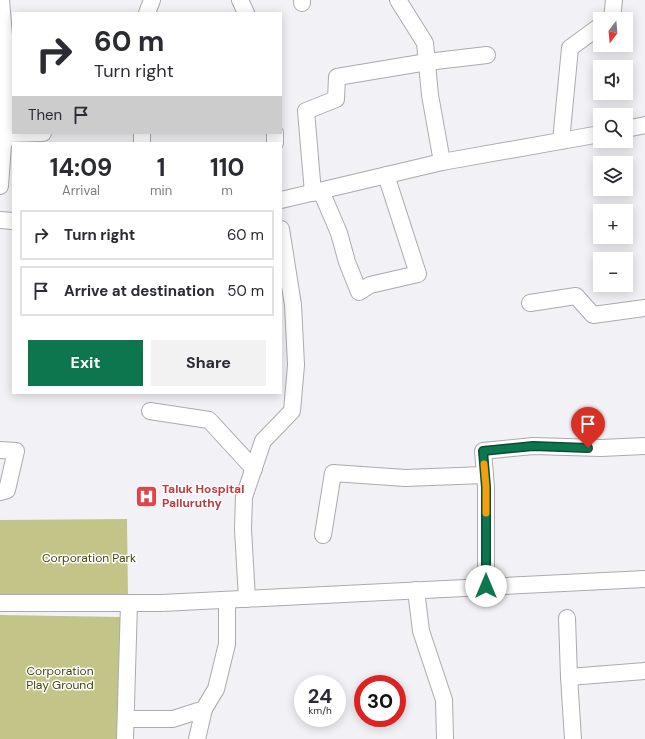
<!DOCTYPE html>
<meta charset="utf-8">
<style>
body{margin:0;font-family:"DM Sans",sans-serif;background:#f2f2f3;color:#2b2b33;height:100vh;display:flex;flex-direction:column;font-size:15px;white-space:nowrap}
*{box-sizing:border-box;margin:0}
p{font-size:13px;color:#7c7c81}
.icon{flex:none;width:22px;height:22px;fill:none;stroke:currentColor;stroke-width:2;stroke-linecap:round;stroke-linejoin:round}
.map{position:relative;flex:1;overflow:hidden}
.side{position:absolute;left:12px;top:142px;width:270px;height:252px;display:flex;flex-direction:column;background:#fff;border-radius:0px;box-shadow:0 2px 10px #0003}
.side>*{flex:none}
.guide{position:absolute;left:12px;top:12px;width:270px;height:122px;border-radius:0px;box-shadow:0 2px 10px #0003;background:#fff;color:#2b2b33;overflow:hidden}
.needle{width:26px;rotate:196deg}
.fabs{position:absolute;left:593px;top:12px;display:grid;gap:8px}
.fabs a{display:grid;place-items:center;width:40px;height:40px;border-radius:0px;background:#fff;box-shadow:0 2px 10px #0003;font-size:20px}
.speed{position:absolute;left:294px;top:675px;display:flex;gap:8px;font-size:20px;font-weight:700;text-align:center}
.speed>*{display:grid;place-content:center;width:52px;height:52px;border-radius:50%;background:#fff;box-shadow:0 2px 10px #0003;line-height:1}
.speed small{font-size:10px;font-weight:400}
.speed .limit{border:6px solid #d22;background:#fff;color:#111}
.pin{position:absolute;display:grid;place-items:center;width:34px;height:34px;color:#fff;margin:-41px -17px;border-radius:50% 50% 50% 0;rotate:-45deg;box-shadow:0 0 4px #0007}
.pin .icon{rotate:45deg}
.me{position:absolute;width:44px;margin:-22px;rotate:0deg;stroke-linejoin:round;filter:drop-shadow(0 0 3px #0008)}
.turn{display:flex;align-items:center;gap:14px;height:84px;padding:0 16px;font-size:18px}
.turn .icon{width:52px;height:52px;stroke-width:2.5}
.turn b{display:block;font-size:28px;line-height:34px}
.then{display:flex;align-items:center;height:38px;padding:0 16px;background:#0003;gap:8px;font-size:15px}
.eta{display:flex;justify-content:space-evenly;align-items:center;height:68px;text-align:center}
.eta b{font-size:24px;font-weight:700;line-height:28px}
.primary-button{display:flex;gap:8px;margin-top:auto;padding:8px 16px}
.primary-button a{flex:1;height:46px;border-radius:0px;background:#0e764f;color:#fff;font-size:16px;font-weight:700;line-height:46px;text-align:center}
.primary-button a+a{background:#f2f2f3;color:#2b2b33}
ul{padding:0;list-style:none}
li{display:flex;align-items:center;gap:12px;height:50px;margin:0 8px 6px;padding:0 8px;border:2px solid #e1e1e2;border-radius:0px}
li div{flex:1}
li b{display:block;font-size:15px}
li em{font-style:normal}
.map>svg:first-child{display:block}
.green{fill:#c2c587}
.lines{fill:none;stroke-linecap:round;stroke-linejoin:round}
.minor-casing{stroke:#aaabae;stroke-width:18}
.minor{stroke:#fff;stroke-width:16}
.route-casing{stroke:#094d33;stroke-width:10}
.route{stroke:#0e764f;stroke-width:7}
.slow{stroke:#f59e0b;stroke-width:7}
.labels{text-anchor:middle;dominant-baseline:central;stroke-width:3;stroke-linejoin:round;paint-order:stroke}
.health-label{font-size:12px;font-weight:bold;fill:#be3a42;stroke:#fff;text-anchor:start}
.park-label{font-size:12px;fill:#44450c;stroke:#fff}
</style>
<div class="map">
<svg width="645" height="739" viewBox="0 0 645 739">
<rect width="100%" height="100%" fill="#f2f2f6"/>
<g class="green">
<polygon points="127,519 128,597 0,595 0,520"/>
<polygon points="0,615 122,617 118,739 0,739"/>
</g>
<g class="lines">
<defs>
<g id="minor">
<polyline points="1,0 5,48 8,134"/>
<polyline points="240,0 246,13"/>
<polyline points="302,0 302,3"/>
<polyline points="398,0 425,43 430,95 442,162"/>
<polyline points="147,13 152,0"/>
<polyline points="612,19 614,0"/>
<polyline points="626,129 645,125"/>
<polyline points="275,133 275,143"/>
<polyline points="561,141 570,48 600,26"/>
<polyline points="142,143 142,133"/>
<polyline points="0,186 3,145 8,134 43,133"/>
<polyline points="321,191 339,233 347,262 359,292 370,285 418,274 386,175"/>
<polyline points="313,193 306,111 336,99 337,77 427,62 487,55"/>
<polyline points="281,200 442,162 600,134"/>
<polyline points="0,220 13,221"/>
<polyline points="530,303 576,296 593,315 645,308"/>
<polyline points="150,411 209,420 254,469"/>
<polyline points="0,450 16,451 7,490 0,492"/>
<polyline points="323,535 333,473 405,478 485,475"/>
<polyline points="486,587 486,487 483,451 533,446 601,448 645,446"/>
<polyline points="416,590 421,631 444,700 445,739"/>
<polyline points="247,599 243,529 244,497 263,441 292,411 296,365 293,305 281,229"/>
<polyline points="0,603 162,603 645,579"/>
<polyline points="567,618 569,677"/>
<polyline points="126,719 173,719 204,709 216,689 227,644 227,600"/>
<polyline points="125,739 129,603"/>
<polyline points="197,739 204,709"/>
<polyline points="573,739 569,677 645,671"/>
</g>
</defs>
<use href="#minor" class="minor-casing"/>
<use href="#minor" class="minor"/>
</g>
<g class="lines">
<defs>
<polyline id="route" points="486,586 486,487 483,451 533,446 588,448"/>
</defs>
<use href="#route" class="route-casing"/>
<use href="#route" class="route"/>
<polyline class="slow" points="484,464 486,487 486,513"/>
</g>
<defs>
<symbol id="hospital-square" viewBox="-11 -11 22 22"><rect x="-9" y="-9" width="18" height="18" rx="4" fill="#e0444e" stroke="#fff"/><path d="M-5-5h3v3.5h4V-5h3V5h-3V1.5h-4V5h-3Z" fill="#fff"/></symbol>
</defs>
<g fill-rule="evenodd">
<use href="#hospital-square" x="134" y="484" width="25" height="25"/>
</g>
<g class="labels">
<g class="health-label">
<text x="162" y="489">Taluk Hospital<tspan x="162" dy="14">Palluruthy</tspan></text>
</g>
<g class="park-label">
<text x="89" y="558">Corporation Park</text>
<text x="60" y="671">Corporation<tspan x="60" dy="14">Play Ground</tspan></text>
</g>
</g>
</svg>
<div class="fabs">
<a><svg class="needle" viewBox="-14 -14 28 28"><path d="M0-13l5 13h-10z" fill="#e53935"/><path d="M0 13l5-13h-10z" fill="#7c7c81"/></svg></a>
<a><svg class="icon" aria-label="sound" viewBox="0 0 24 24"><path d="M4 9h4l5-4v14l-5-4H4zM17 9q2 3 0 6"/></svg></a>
<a><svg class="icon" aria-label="search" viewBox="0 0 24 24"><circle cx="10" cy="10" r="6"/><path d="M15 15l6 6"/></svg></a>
<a><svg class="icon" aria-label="layers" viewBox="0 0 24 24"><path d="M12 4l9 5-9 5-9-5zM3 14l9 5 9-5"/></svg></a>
<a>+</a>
<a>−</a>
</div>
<div class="speed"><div>24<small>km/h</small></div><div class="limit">30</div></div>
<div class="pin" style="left:588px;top:448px;background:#d93025"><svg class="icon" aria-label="arrive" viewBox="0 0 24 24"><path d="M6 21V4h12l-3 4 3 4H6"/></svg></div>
<svg class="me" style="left:486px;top:586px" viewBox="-20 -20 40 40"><circle r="19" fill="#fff"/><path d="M0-13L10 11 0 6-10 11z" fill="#0e764f"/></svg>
<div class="guide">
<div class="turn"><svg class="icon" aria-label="right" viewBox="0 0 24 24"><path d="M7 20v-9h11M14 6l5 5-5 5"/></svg><div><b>60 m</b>Turn right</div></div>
<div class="then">Then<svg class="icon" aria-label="arrive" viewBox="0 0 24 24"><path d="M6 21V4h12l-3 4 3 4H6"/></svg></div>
</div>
<section class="side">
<div class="eta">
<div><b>14:09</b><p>Arrival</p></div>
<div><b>1</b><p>min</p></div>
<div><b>110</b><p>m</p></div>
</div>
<ul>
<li><svg class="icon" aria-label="right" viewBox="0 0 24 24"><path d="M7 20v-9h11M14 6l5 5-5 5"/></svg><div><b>Turn right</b></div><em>60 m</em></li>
<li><svg class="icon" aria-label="arrive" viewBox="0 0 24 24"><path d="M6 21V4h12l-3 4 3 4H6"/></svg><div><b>Arrive at destination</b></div><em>50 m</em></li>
</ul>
<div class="primary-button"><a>Exit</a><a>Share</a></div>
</section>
</div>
